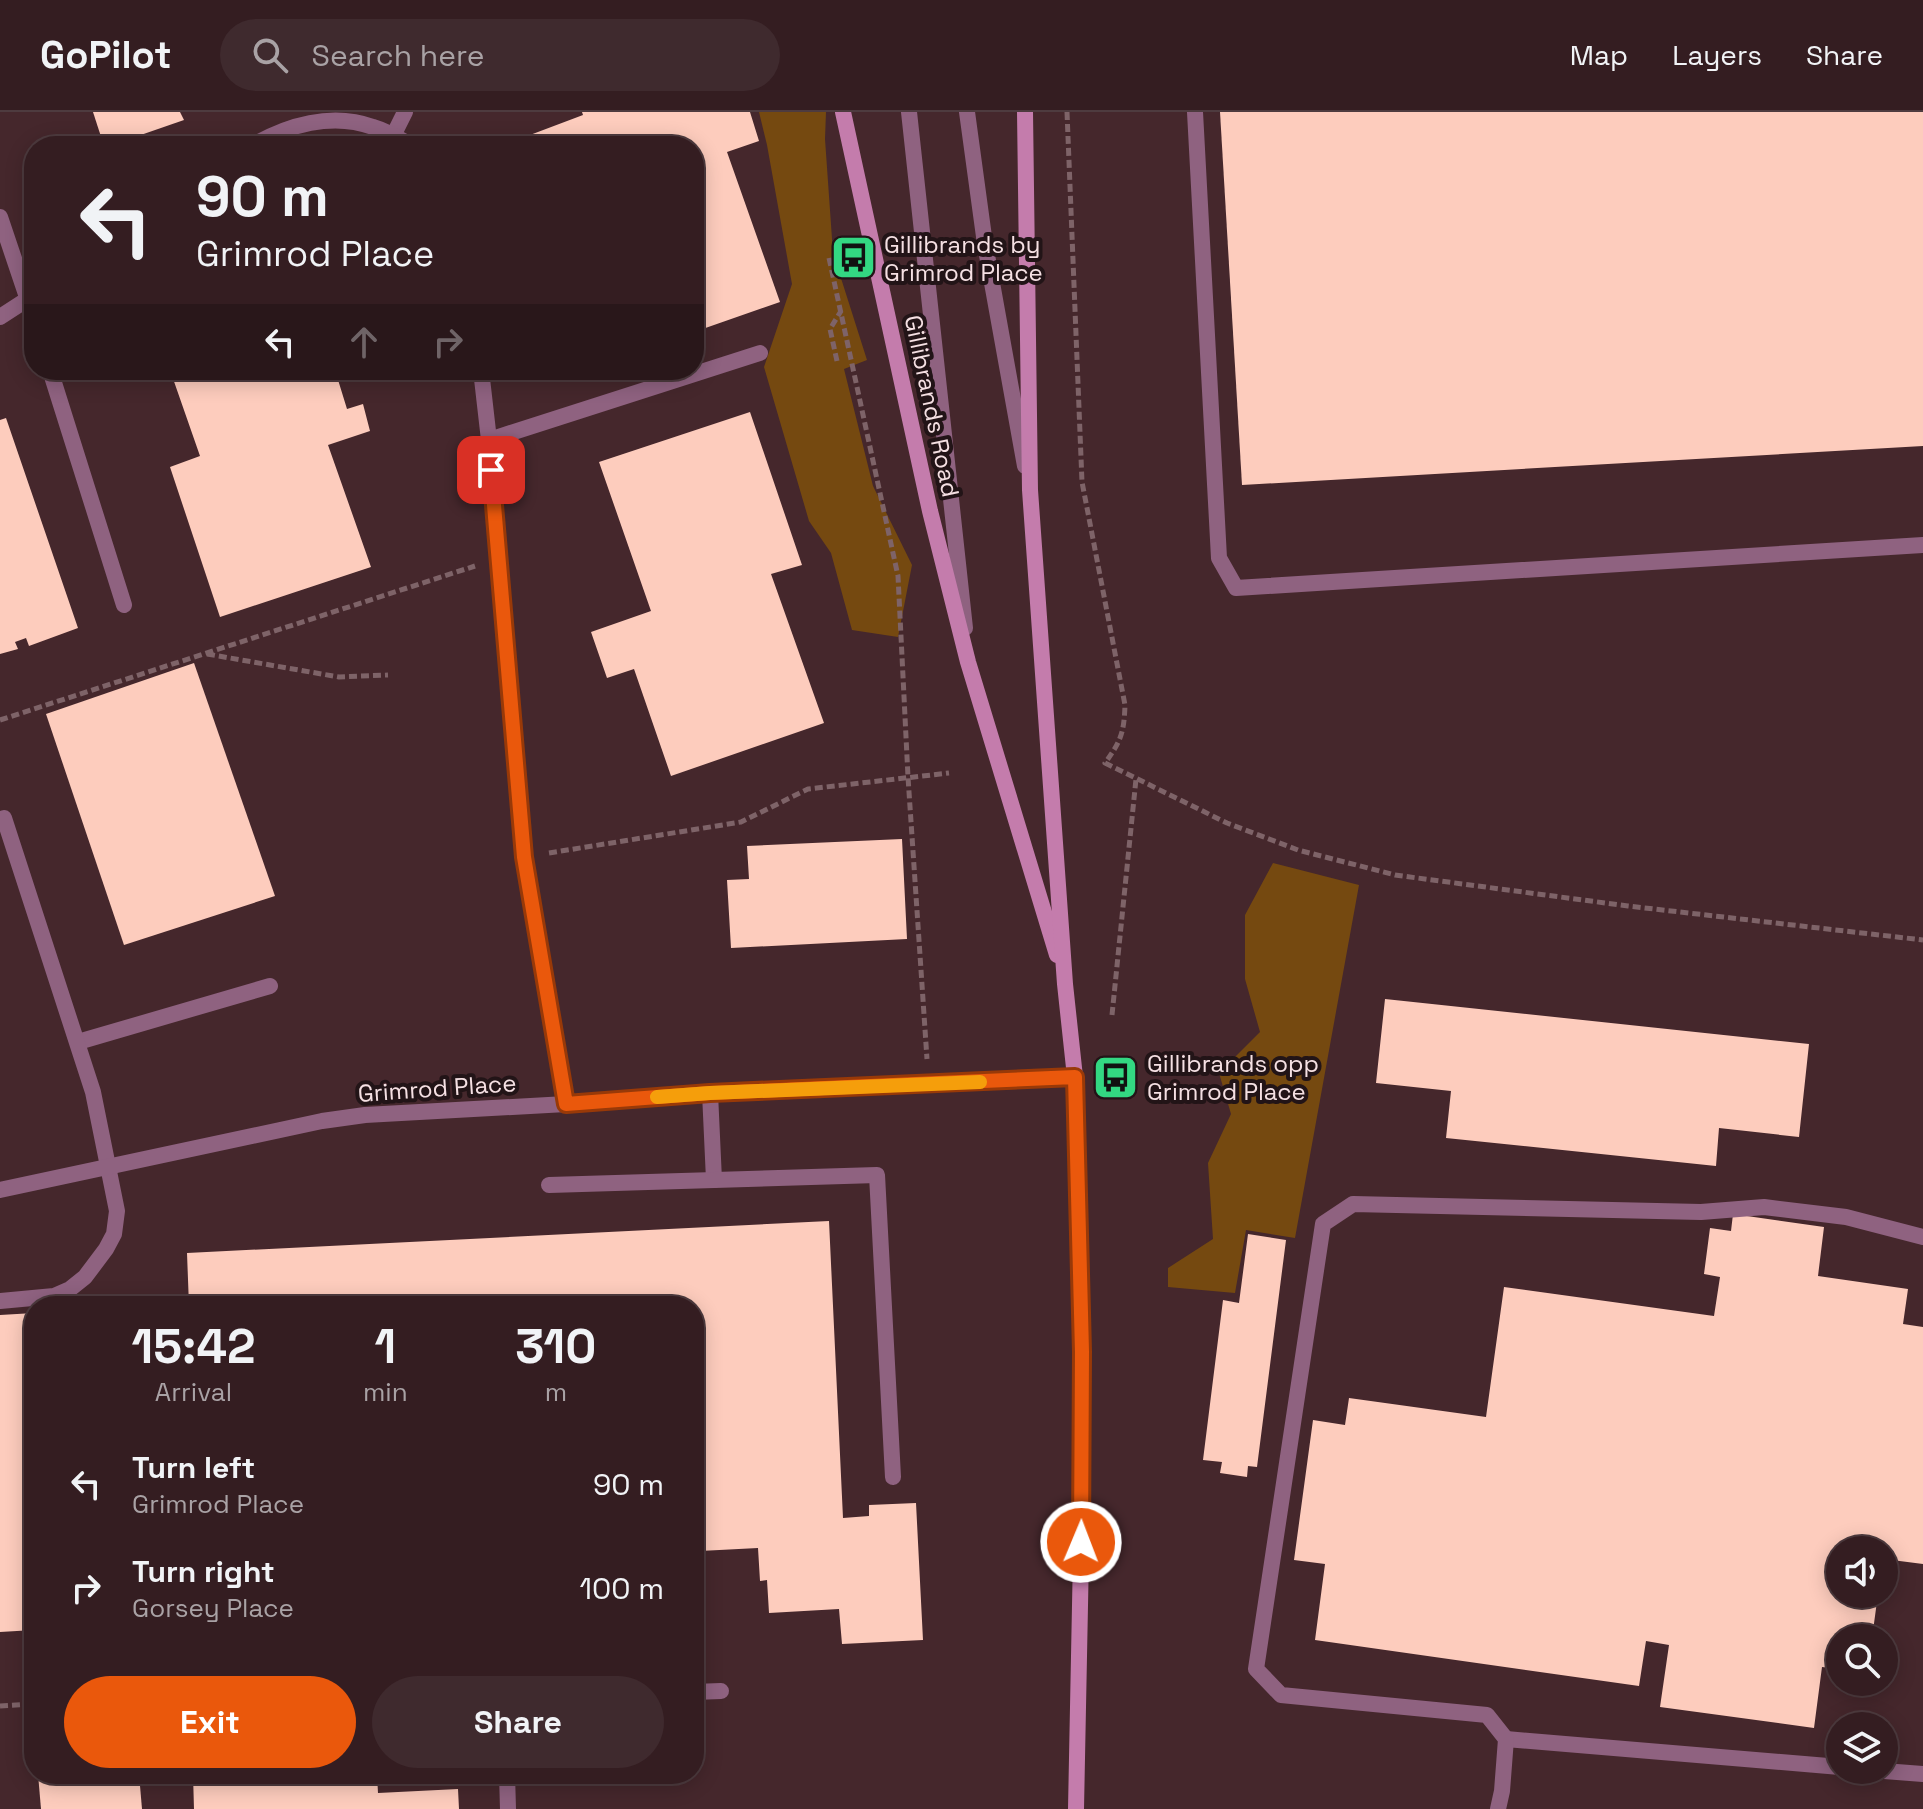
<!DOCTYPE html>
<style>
body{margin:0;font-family:"Space Grotesk",sans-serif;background:#3f2a2e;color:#f1f3f6;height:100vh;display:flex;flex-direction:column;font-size:30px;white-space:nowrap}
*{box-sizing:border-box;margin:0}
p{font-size:26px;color:#a9a2a5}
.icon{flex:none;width:44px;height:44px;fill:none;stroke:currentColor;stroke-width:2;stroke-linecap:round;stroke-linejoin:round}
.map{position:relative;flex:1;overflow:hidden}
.details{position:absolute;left:24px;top:1184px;width:680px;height:488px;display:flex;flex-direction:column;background:#341d21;border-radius:32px;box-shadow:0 4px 20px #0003,0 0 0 2px #4e3b3f}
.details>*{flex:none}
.banner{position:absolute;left:24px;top:24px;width:680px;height:244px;border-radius:32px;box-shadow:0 4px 20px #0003,0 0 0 2px #4e3b3f;background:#341d21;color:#f1f3f6;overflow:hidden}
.buttons{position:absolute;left:1826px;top:1424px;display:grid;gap:16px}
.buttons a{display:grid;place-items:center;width:72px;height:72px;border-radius:50%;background:#341d21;box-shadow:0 4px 20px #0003,0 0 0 2px #4e3b3f;font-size:40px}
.pin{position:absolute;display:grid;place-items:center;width:68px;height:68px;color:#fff;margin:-34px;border-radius:16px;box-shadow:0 4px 12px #0006}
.me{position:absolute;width:88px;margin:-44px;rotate:1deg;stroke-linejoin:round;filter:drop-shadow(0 0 6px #0008)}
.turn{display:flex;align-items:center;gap:28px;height:168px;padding:0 40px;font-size:36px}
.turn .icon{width:104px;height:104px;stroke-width:2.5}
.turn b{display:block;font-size:56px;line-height:68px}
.lanes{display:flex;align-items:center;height:76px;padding:0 40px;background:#0003;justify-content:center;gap:40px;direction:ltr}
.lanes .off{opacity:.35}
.eta{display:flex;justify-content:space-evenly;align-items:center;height:136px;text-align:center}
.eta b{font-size:48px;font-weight:600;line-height:56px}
.button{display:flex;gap:16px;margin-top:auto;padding:16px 40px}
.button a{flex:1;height:92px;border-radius:48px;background:#ea580c;color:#fff;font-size:32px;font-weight:600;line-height:92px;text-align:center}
.button a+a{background:#3f2a2e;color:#f1f3f6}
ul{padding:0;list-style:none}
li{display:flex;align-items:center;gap:24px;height:104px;padding:0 40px}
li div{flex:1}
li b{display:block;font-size:30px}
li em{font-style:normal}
header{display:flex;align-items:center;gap:48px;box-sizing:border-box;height:112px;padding:0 40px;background:#341d21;border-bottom:2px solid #4e3b3f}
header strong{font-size:38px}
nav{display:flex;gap:44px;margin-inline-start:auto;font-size:28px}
.search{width:560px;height:72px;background:#3f2a2e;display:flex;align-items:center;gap:20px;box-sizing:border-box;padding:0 28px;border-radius:44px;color:#a9a2a5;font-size:30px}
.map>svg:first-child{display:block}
.green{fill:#754910}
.building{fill:#fdccbd}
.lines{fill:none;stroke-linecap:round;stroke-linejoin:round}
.path{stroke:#7e6368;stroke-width:5;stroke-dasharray:8 4;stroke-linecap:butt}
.lane{stroke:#8f6280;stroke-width:16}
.street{stroke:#8f6280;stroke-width:16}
.secondary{stroke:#c47cac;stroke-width:16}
.route-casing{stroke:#983908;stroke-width:20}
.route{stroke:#ea580c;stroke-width:14}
.slow{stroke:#f59e0b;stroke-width:14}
.labels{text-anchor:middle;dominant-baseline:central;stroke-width:8;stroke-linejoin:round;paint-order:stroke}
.poi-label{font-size:24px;fill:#f5e0e3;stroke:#221417;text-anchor:start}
.street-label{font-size:24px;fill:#f5e0e3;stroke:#221417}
</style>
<header>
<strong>GoPilot</strong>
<div class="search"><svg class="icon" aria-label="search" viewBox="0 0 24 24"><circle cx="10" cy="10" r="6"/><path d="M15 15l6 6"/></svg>Search here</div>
<nav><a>Map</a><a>Layers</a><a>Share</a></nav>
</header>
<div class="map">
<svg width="1923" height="1697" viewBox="0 0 1923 1697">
<rect width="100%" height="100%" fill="#45272c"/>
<g class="green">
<polygon points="759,0 826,0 825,27 833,141 867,248 844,257 873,374 912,453 898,525 852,518 831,441 809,409 764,255 792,172 767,33"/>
<polygon points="1273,751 1359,773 1295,1126 1246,1118 1235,1181 1168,1175 1168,1156 1213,1127 1208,1051 1231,1002 1219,961 1260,920 1245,867 1245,803"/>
</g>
<g class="building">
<polygon points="93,0 180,0 184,8 109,34 104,34"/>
<polygon points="582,0 750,0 759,29 727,40 780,190 694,220 694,34 525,34 522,26 583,3"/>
<polygon points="1220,0 1923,0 1923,334 1242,373"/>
<polygon points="170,258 335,258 347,297 363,292 370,319 328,333 371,455 220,505 170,355 200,344"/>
<polygon points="750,300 802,453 771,462 824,611 671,664 634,557 607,566 591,520 651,499 599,350"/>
<polygon points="6,306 78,516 29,534 26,526 15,530 18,537 0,542 0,308"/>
<polygon points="194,551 275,784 124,833 46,602"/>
<polygon points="902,727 907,827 731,836 727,768 749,767 747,734"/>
<polygon points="1385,887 1809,932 1799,1025 1719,1016 1716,1054 1446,1026 1451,979 1376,971"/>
<polygon points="1733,1102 1824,1115 1818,1164 1908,1177 1903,1212 1923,1215 1923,1452 1884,1447 1884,1438 1840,1438 1840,1482 1878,1482 1872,1526 1840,1526 1840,1557 1822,1555 1814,1616 1660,1595 1669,1533 1646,1529 1639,1574 1315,1528 1325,1452 1294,1448 1313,1308 1345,1313 1349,1286 1486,1305 1504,1175 1714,1204 1720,1165 1704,1162 1710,1116 1731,1119"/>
<polygon points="829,1109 843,1406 869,1404 869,1393 916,1391 923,1528 842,1532 839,1497 769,1501 767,1468 760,1469 758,1436 700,1439 703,1504 694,1504 694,1194 189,1194 187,1141"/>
<polygon points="1248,1122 1286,1128 1257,1355 1248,1354 1247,1365 1220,1361 1222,1350 1203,1348 1223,1188 1239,1191"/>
<polygon points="34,1201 34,1518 0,1520 0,1203"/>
<polygon points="38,1662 139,1662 142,1697 41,1697"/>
<polygon points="193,1662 377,1662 378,1681 458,1677 459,1697 194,1697"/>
</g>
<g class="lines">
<g class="path">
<path d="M 1067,0 L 1082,370 L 1125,593 C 1124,621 1121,629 1105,651 L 1227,711 L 1298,738 L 1395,763 L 1628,794 L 1923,828"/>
<polyline points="829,146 898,464 908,665 927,947"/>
<polyline points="837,249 830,217 841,199"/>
<polyline points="207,542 339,565 388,563"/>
<polyline points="0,608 475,454"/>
<polyline points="549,741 741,710 808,677 949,661"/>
<polyline points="1112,903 1136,667"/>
<polyline points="0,1594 34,1592"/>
</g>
<g class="lane">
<polyline points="909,0 965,516"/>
<polyline points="967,0 985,132 1025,354"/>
<polyline points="1195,0 1219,446 1236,476 1923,433"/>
<polyline points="393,24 405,0"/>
<polyline points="0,105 34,206"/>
<polyline points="50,258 124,493"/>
<polyline points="489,328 760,241"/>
<polyline points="78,930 270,874"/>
<polyline points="710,981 714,1068"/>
<polyline points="549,1073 877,1063 893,1365"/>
<polyline points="0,1189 54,1184 70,1177 85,1165 106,1137 114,1122 117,1099 93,980 4,706"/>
<polyline points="694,1580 721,1579"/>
<polyline points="1506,1627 1840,1655"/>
<polyline points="1871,1658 1923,1662"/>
<polyline points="1498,1697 1502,1679 1506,1627 1487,1603 1281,1583 1256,1557 1323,1112 1353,1092 1701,1100 1764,1095 1846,1105 1923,1125"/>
</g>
<g class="street">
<path d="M 252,34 C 287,13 332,0 373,15 C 387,19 400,27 412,34"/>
<polyline points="0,205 34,183"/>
<polyline points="481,258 489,328 524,745 566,992"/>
<polyline points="0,1078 322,1009 365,1003 566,992 710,981 1075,965"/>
<polyline points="507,1662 508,1697"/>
</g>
<g class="secondary">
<polyline points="843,0 930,399 968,550 1057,843"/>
<polyline points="1025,0 1030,378 1065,872 1075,965 1083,1341 1076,1697"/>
</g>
</g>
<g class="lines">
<defs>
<polyline id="route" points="491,358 524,745 566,992 710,981 1075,965 1082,1240 1081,1430"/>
</defs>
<use href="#route" class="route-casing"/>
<use href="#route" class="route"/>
<polyline class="slow" points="657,985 710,981 980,970"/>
</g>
<defs>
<symbol id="bus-square" viewBox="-11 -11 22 22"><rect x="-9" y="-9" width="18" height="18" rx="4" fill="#33d882" stroke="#221417"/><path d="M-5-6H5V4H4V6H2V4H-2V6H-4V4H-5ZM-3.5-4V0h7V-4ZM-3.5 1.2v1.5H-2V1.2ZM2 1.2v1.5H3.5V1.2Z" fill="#111"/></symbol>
</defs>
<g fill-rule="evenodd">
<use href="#bus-square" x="828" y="120" width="51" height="51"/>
<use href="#bus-square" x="1090" y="940" width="51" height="51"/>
</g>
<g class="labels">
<g class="poi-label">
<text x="884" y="132">Gillibrands by<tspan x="884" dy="28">Grimrod Place</tspan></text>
<text x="1147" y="951">Gillibrands opp<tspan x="1147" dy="28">Grimrod Place</tspan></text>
</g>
<g class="street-label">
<text transform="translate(932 294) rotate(78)">Gillibrands Road</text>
<text transform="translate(437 976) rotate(-4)">Grimrod Place</text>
</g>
</g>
</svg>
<div class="buttons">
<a><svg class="icon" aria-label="sound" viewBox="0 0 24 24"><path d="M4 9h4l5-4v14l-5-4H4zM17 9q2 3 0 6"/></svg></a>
<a><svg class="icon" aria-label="search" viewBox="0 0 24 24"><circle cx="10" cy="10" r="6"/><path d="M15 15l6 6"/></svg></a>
<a><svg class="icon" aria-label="layers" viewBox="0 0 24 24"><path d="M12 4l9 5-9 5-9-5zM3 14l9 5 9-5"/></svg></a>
</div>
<div class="pin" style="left:491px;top:358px;background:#d93025"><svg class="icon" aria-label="arrive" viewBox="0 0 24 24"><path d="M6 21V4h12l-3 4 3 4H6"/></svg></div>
<svg class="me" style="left:1081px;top:1430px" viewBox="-20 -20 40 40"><circle r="17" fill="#ea580c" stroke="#fff" stroke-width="3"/><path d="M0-11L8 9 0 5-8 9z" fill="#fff"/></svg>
<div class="banner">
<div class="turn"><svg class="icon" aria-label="left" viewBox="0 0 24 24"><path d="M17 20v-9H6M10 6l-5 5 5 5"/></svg><div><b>90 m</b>Grimrod Place</div></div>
<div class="lanes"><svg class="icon" aria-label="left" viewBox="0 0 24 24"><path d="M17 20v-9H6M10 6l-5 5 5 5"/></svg><svg class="icon off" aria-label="ahead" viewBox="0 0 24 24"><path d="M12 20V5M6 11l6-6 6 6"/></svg><svg class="icon off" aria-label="right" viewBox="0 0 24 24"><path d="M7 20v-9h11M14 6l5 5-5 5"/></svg></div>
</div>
<section class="details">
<div class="eta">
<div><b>15:42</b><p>Arrival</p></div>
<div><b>1</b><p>min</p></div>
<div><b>310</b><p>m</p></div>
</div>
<ul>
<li><svg class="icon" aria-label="left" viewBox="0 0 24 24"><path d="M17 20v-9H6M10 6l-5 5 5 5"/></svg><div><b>Turn left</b><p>Grimrod Place</p></div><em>90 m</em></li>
<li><svg class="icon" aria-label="right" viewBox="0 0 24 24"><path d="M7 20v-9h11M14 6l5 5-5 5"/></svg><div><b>Turn right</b><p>Gorsey Place</p></div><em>100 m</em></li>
</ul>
<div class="button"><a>Exit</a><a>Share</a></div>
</section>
</div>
